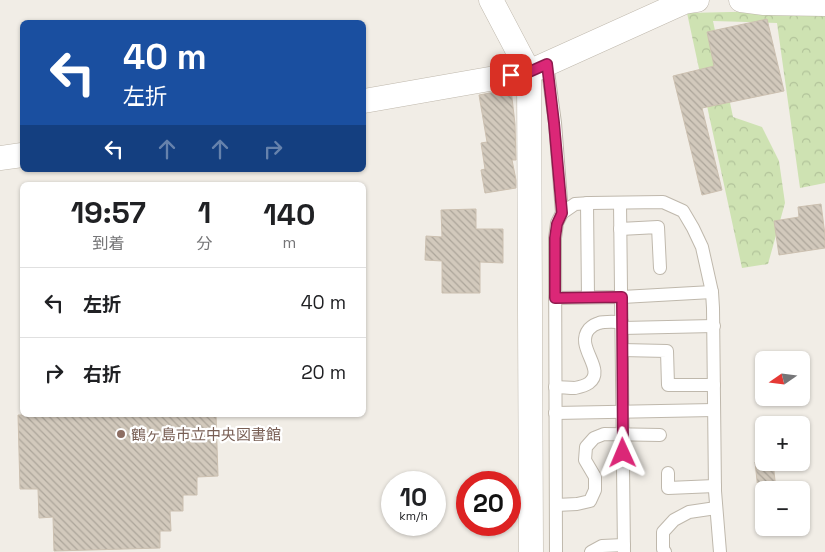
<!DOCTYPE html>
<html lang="ja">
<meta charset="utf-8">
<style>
body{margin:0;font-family:"Space Grotesk","Noto Sans JP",sans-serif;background:#f6f6f6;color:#202124;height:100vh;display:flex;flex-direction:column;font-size:19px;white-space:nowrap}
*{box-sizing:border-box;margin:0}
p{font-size:16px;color:#757577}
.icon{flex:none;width:28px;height:28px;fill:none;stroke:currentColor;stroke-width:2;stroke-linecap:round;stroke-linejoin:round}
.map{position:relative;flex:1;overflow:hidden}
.sheet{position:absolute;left:20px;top:182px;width:346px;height:235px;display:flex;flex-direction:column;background:#fff;border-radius:8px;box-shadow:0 1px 4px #0004}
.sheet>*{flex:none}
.hud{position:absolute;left:20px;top:20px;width:346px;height:152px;border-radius:8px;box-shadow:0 1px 4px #0004;background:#1a4fa0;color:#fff;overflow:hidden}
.needle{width:32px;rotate:256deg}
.fabs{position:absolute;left:755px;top:351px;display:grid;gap:10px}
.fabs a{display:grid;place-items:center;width:55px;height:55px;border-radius:8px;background:#fff;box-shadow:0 1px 4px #0004;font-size:25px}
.speed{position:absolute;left:381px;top:471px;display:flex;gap:10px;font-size:25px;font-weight:700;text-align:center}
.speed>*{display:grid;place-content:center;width:65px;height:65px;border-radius:50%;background:#fff;box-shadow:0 1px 4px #0004;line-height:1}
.speed small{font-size:12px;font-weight:400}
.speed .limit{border:8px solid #d22;background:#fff;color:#111}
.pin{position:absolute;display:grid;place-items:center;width:42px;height:42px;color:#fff;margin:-21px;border-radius:10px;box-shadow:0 2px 8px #0006}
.me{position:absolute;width:55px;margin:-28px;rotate:359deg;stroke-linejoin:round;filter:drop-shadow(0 0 4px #0008)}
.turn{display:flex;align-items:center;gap:18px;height:105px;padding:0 20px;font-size:22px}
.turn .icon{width:65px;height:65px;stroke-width:2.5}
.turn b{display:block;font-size:35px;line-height:42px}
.lanes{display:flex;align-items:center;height:48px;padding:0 20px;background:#0003;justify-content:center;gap:25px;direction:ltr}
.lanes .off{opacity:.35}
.eta{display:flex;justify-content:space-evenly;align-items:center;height:85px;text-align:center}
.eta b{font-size:30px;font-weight:700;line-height:35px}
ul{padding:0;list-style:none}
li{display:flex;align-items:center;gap:15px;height:70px;padding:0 20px;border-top:1px solid #e0e0e0}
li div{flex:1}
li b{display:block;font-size:19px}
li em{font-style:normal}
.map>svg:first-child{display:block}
.forest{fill:url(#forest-crowns)}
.building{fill:url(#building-back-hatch);stroke:#ccc0b0}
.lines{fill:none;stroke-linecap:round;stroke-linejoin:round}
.service-casing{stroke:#bfb8ac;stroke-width:14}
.minor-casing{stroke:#bfb8ac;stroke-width:25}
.service{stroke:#fff;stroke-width:12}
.minor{stroke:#fff;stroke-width:24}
.route-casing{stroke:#8e194d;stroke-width:12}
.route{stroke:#db2777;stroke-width:9}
.education-dot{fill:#8d6e63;stroke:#fff;stroke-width:2}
.labels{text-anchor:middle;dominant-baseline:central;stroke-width:4.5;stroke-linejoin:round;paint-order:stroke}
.education-label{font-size:15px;fill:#785e54;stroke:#fff;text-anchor:start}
</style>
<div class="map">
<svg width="825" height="552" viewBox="0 0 825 552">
<defs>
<pattern id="forest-crowns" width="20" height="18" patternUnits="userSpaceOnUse" patternTransform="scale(1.25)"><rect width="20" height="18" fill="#cee2b2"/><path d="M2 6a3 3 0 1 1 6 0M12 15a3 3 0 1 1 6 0" fill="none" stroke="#b2c39a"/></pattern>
<pattern id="building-back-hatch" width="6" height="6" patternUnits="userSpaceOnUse" patternTransform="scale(1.25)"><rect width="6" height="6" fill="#d2c9bc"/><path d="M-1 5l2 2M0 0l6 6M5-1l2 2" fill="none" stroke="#aca59a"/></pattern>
</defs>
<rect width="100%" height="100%" fill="#f1ede6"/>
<polygon class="forest" points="825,10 825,183 800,188 777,23 713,21 733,117 762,127 779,161 785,203 768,264 742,268 687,13"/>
<g class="building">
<polygon points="767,19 784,91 702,108 722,190 702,195 673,76 714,66 707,32"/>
<polygon points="511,89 515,124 516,160 512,160 516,180 516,188 485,193 481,170 485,169 481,143 487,142 479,95"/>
<polygon points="821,204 825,235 825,248 779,255 774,221 799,217 798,207"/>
<polygon points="476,209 476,229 503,229 503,263 480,262 480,293 442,293 442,261 425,260 426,236 442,237 441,210"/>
<polygon points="18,415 216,415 218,476 197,477 197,495 183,495 183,511 170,511 171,531 160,531 160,548 54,551 53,517 39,518 38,489 20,489"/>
<polygon points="755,462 773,462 776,490 758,490"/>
</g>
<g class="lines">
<defs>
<g id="service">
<polyline points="547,64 555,123 562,213"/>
<polyline points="587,203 588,297"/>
<polyline points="620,203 624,552"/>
<polyline points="620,229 658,227 660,268"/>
<polyline points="555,298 622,297 712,292"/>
<polyline points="622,328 714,326"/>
<polyline points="622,350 667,351 668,385 714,385"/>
<path d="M 555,387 C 562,387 568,388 575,388 C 580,387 585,386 589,383 C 607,369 574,347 589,329 C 591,327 595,324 599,323 C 605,321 615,322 622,322"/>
<polyline points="555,413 714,410"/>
<polyline points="668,473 668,488 715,486"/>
<polyline points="556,505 577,504 590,501 595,490 595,477 585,460 586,447 594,438 604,434 660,435"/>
<polyline points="556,552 555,238 557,223 562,213 575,204 590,203 663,202 683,211 693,228 702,247 712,292 713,308 715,491 720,552"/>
<polyline points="591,552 602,546 624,545"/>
<polyline points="665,552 663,549 663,532 674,520 689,512 716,508"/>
</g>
<g id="minor">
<polyline points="491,0 529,72 531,552"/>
<polyline points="741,0 764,3 825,4"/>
<polyline points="364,101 529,72 684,2 697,0"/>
<polyline points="0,158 22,155"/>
</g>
</defs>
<use href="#service" class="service-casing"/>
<use href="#minor" class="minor-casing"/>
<use href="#service" class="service"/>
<use href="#minor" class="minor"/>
</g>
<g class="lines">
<defs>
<polyline id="route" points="511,75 529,72 547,64 554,123 562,213 557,224 555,238 555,298 622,297 623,453"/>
</defs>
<use href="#route" class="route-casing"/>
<use href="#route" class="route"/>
</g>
<circle class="education-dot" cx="121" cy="434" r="5"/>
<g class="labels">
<g class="education-label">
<text x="131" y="434">鶴ヶ島市立中央図書館</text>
</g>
</g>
</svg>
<div class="fabs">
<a><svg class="needle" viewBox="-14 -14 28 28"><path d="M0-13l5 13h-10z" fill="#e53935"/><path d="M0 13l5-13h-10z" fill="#757577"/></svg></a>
<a>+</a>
<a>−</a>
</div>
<div class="speed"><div>10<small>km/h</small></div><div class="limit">20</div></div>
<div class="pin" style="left:511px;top:75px;background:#d93025"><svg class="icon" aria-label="arrive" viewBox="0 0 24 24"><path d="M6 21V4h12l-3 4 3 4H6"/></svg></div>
<svg class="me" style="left:623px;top:453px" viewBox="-20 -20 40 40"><path d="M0-17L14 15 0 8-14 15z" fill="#db2777" stroke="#fff" stroke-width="4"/></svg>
<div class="hud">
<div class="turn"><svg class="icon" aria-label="left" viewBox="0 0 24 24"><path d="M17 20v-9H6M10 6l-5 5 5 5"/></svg><div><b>40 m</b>左折</div></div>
<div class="lanes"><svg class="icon" aria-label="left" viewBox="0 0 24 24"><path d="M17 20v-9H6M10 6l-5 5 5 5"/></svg><svg class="icon off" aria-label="ahead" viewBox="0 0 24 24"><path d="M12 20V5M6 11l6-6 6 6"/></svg><svg class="icon off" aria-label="ahead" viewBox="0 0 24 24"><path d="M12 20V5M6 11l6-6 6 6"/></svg><svg class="icon off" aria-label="right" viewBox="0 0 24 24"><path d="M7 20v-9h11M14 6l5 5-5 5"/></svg></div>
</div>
<section class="sheet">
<div class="eta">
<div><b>19:57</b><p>到着</p></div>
<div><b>1</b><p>分</p></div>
<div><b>140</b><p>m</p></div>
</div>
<ul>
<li><svg class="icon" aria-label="left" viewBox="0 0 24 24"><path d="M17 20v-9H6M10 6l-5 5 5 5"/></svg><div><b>左折</b></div><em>40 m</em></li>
<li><svg class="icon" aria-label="right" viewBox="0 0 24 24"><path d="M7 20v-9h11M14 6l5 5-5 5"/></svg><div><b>右折</b></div><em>20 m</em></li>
</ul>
</section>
</div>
